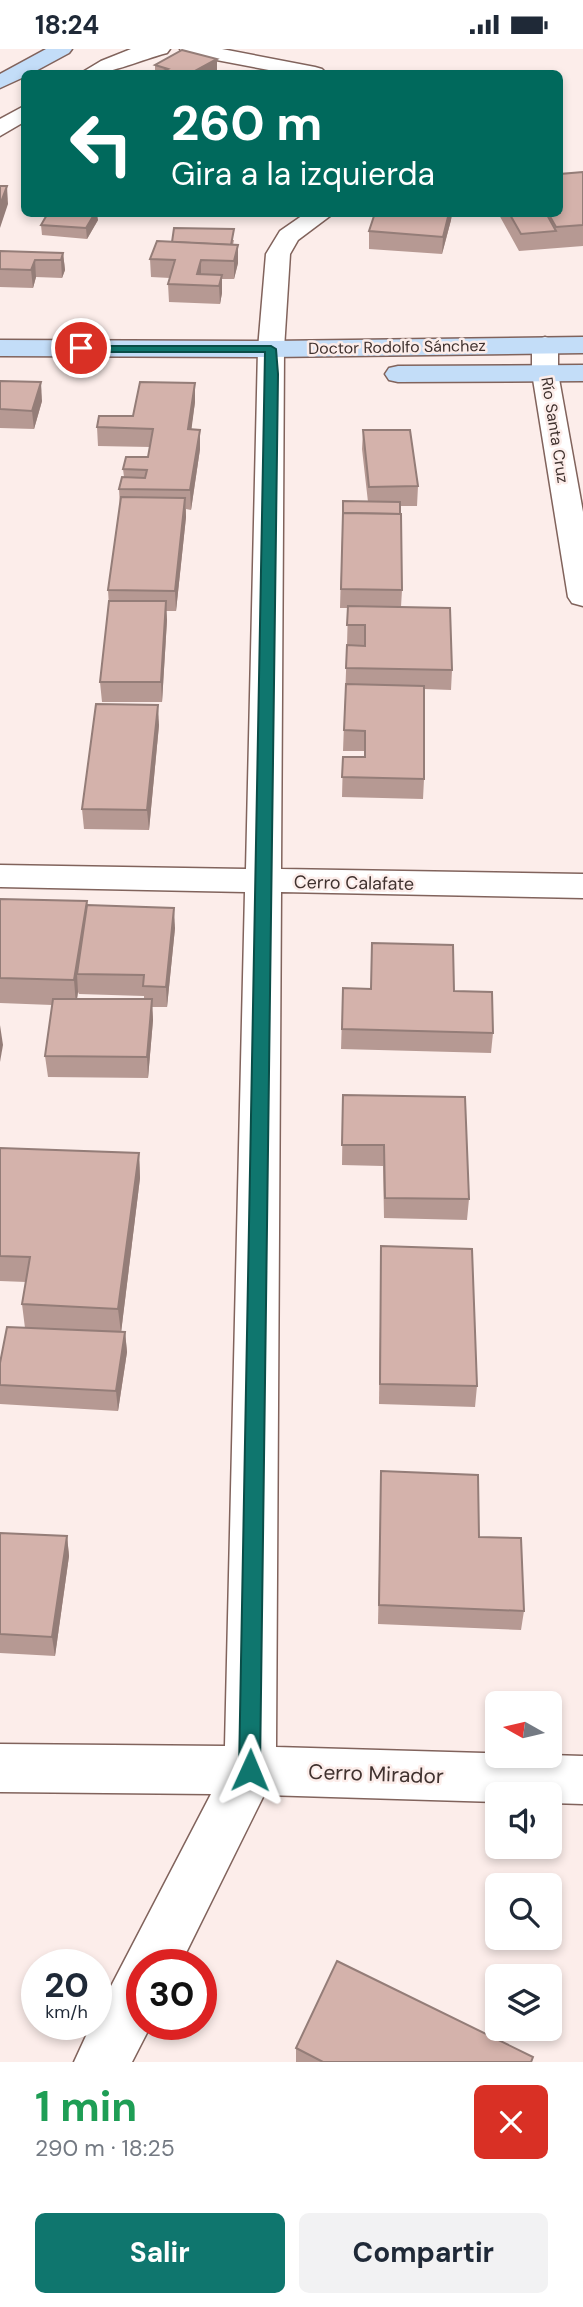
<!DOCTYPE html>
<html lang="es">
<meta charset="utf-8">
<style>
body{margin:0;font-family:"DM Sans",sans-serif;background:#f2f2f3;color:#1f2937;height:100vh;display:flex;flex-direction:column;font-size:26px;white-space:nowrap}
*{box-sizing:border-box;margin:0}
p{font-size:23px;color:#747a83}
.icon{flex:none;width:38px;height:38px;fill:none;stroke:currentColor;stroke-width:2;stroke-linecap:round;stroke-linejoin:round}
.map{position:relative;height:2013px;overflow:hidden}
.side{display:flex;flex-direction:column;background:#fff;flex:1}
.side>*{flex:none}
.guide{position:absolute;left:21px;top:21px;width:542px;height:147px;border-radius:10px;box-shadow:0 4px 10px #0003;background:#00695c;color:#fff;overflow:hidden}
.needle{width:46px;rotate:278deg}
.buttons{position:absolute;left:485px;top:1642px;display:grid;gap:14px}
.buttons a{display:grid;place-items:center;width:77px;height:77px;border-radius:10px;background:#fff;box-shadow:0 4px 10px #0003;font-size:35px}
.speed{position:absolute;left:21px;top:1900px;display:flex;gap:14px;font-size:35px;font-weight:700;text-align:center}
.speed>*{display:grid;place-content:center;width:91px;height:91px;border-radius:50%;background:#fff;box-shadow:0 4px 10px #0003;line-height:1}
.speed small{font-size:18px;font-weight:400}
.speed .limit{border:10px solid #d22;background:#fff;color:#111}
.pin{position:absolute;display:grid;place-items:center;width:60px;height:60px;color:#fff;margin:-30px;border:4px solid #fff;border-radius:50%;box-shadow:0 2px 7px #0007}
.me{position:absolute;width:77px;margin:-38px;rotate:1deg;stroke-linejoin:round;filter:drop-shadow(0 0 5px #0008)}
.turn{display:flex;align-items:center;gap:24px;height:147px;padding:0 35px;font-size:32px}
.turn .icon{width:91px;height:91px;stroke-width:2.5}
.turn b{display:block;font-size:49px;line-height:60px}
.round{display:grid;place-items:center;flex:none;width:74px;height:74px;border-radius:10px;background:#f2f2f3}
.head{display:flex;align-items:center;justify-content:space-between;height:119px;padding:0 35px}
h1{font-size:42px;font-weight:700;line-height:52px;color:#1e9e55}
.button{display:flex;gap:14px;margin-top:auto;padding:14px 35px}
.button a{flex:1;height:80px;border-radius:10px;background:#0f766e;color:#fff;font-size:28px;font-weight:700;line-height:80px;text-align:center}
.button a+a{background:#f2f2f3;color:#1f2937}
.status{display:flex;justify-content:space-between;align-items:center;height:49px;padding:0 35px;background:#fff;direction:ltr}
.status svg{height:19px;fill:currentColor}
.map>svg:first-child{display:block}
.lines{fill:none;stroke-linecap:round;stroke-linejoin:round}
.street-casing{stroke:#81635c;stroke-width:3}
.secondary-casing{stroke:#81635c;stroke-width:3}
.street{fill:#fff;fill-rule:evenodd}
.secondary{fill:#c3ddf8;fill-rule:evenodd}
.wall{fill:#b69993;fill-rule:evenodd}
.shaded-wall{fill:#947d78}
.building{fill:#d4b2ab;stroke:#947d78;stroke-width:2}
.route{fill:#0f766e;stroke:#0a4d48;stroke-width:2}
.labels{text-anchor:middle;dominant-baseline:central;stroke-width:5;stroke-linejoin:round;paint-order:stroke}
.far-street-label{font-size:16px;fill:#40322f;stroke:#fcedea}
.street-label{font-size:18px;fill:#40322f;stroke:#fcedea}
.near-street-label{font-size:21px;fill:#40322f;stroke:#fcedea}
</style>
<div class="status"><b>18:24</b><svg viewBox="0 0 49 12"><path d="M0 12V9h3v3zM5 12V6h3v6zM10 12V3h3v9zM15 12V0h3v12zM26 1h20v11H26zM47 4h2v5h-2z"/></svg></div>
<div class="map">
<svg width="583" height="2013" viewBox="0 0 583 2013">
<rect width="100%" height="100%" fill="#fcedea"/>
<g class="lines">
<defs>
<g id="street">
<path d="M 131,0 L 170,0 L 167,4 C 139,11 109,27 81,24 L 101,12 Z"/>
<polygon points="180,0 222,0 315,18 322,20 326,24 285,24 190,6 183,4"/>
<polygon points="24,57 24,73 0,87 0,70"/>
<polygon points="306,164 334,164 298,191 290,205 284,300 281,820 583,825 583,849 281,843 276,1698 583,1707 583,1755 550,1754 550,1745 497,1745 497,1753 264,1746 180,1916 142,1916 142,1976 151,1976 132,2013 74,2013 91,1976 96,1976 96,1966 211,1745 0,1743 0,1695 225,1697 245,843 0,838 0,816 246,820 258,300 266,205 280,182"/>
<polygon points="545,288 554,291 558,296 558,324 583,463 583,557 572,554 568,548 532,324 532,296 536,291"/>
</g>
<g id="secondary">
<polygon points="46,0 72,0 69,4 32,24 24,24 24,28 0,39 0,25"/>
<polygon points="583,288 583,304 271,308 0,307 0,291 271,292"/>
<polygon points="583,316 583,332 398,333 389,331 385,325 389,319 398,317"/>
</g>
</defs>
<use href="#street" class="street-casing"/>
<use href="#secondary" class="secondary-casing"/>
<use href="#street" class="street"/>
<use href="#secondary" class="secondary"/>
</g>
<g class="wall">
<polygon points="155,16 217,24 155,24"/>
<polygon points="583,123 583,197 519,202 498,164 560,164"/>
<polygon points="375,164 452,164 451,171 442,205 369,200 369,182"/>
<polygon points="98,171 87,190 42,186 41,176"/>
<polygon points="234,191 233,196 238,196 238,214 234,230 222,230 222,244 220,255 169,253 168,235 170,229 151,228 150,210 172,193"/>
<polygon points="0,202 63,204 65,221 62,229 36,228 33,239 0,238"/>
<polygon points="0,332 42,352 34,380 0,379"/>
<polygon points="195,353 191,380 200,381 200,400 191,461 186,460 186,468 176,562 166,562 167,571 162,653 102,653 100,633 109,557 108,541 120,457 119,440 124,428 123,420 148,408 150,398 98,397 97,378 133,367"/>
<polygon points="363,381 418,437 417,457 400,457 402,541 401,558 452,621 451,641 424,640 424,730 423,750 342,748 343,708 365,708 365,702 343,702 347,596 365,596 347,596 348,559 340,559 343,452 368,453 362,400"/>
<polygon points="159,676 149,781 84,780 82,760"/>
<path d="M 0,850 L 87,852 L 87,856 L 175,879 L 167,958 L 152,958 L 153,971 L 148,1029 L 48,1028 L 45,1007 L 52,956 L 0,954 ZM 78,943 L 79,945 L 144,947 L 144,950 L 77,950 Z"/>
<polygon points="343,939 454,942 493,984 491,1004 341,1000"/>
<polygon points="343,1046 469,1150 467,1171 384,1169 383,1117 342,1116"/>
<polygon points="0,1099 139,1104 140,1129 121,1283 125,1283 127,1303 118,1362 0,1355 0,1314 25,1279 22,1255 26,1233 0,1232"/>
<polygon points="381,1197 477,1337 475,1358 379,1355"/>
<polygon points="381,1422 479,1488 524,1562 521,1581 378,1575"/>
<polygon points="0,1484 67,1487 69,1507 55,1607 0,1604"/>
<polygon points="296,1999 533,2008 532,2013 296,2013"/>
</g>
<g class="shaded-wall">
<polygon points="217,10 217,24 193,24 193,23"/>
<polygon points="7,137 8,155 0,179 0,156"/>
<polygon points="95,164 97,164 98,171 87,190 86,179"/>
<polygon points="449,164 452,164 451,171 442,205 443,188"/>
<polygon points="238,196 238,214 234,230 234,212"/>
<polygon points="63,204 65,221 62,229 61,211"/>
<polygon points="35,211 36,228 33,239 31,221"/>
<polygon points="201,211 201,229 197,225"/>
<polygon points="222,226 222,244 220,255 219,237"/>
<polygon points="41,333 42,352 34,380 32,362"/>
<polygon points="195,334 195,353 189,399 188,380"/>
<polygon points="200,381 200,400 191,461 190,441"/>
<polygon points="185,449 186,468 176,562 175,542"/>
<polygon points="166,552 167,571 162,653 161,633"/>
<polygon points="158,656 159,676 149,781 147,761"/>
<polygon points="87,852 89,877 77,925 78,943 76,956 74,931"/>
<polygon points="174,859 175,879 167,958 166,938"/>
<polygon points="152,950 153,971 148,1029 147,1008"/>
<polygon points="0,976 3,996 0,1013"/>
<polygon points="139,1104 140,1129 121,1284 118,1260"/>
<polygon points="125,1283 127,1303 118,1362 116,1342"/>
<polygon points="67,1487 69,1507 55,1607 52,1588"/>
</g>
<g class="building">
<polygon points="182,1 217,10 193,23 199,24 159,24 168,20 155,16"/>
<polygon points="583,123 583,176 556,178 548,164 560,164 560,125"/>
<polygon points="0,137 7,137 0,156"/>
<polygon points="48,164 95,164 86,179 41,176"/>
<polygon points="375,164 449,164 443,188 369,182"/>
<polygon points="509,164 546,164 556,182 521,185"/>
<polygon points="174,179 234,180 231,196 172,193"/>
<polygon points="157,192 238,196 234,212 201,211 197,225 222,226 219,237 168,235 175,211 150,210"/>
<polygon points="0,202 63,204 61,211 35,211 31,221 0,220"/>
<polygon points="0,332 41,333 32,362 0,360"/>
<polygon points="140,333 195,334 188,380 200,381 190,441 119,440 122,428 145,429 147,421 123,420 126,408 148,408 153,380 97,378 99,367 133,367"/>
<polygon points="363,381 410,381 418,437 369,438"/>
<polygon points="121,448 185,449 175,542 108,541"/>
<polygon points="343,452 400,453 400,465 343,464 343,468"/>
<polygon points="343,464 401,465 402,541 341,540"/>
<polygon points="109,552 166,552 161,633 100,633"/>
<polygon points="348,557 450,559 452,621 346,619 347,596 365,597 365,576 347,576"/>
<polygon points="346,635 424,637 424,730 342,728 343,708 365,708 365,682 344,681"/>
<polygon points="96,655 158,656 147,761 82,760"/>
<polygon points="0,850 87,852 74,931 0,929"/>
<polygon points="87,856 174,859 166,938 143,937 144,926 77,925"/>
<polygon points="372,894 453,896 454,942 492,943 493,984 342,980 343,939 371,940"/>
<polygon points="53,950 152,950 147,1008 45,1007"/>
<polygon points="343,1046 465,1048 469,1150 385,1149 384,1096 342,1096"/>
<polygon points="0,1099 139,1104 118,1260 22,1255 30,1208 0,1207"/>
<polygon points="381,1197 472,1200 477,1337 380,1335"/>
<polygon points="7,1278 125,1283 116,1342 0,1336 0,1314"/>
<polygon points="381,1422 478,1426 479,1488 521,1489 524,1562 379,1556"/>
<polygon points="0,1484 67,1487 52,1588 0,1585"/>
<polygon points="337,1912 533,2008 531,2013 323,2013 296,1999"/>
</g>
<polygon class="route" points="77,297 271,297 276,300 278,325 260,1721 257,1728 250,1731 242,1728 239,1721 265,303 81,303 77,302"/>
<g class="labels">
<g class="far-street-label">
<text transform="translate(397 298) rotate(-1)">Doctor Rodolfo Sánchez</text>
<text transform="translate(555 381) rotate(81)">Río Santa Cruz</text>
</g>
<g class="street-label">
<text transform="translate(354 834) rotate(1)">Cerro Calafate</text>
</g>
<g class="near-street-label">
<text transform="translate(376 1725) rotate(2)">Cerro Mirador</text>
</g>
</g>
</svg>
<div class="buttons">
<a><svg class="needle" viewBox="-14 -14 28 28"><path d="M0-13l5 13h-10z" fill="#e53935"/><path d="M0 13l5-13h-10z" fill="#747a83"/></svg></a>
<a><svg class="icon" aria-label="sound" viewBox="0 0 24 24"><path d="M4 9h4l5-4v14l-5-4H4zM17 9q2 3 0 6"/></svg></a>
<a><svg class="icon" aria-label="search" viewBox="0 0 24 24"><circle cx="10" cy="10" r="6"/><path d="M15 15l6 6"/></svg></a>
<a><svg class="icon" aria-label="layers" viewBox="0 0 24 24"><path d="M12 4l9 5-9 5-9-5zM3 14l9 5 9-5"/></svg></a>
</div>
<div class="speed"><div>20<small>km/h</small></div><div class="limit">30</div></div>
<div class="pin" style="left:81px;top:299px;background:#d93025"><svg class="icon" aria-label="arrive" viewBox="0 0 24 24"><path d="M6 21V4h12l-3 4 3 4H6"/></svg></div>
<svg class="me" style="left:250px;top:1721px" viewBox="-20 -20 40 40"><path d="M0-17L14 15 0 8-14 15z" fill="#0f766e" stroke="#fff" stroke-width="4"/></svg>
<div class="guide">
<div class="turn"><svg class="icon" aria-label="left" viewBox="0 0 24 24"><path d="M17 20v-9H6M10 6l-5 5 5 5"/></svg><div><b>260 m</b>Gira a la izquierda</div></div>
</div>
</div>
<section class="side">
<div class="head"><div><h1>1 min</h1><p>290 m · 18:25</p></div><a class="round" style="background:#d93025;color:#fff"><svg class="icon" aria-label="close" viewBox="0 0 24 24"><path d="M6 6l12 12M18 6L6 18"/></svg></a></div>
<div class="button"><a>Salir</a><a>Compartir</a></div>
</section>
